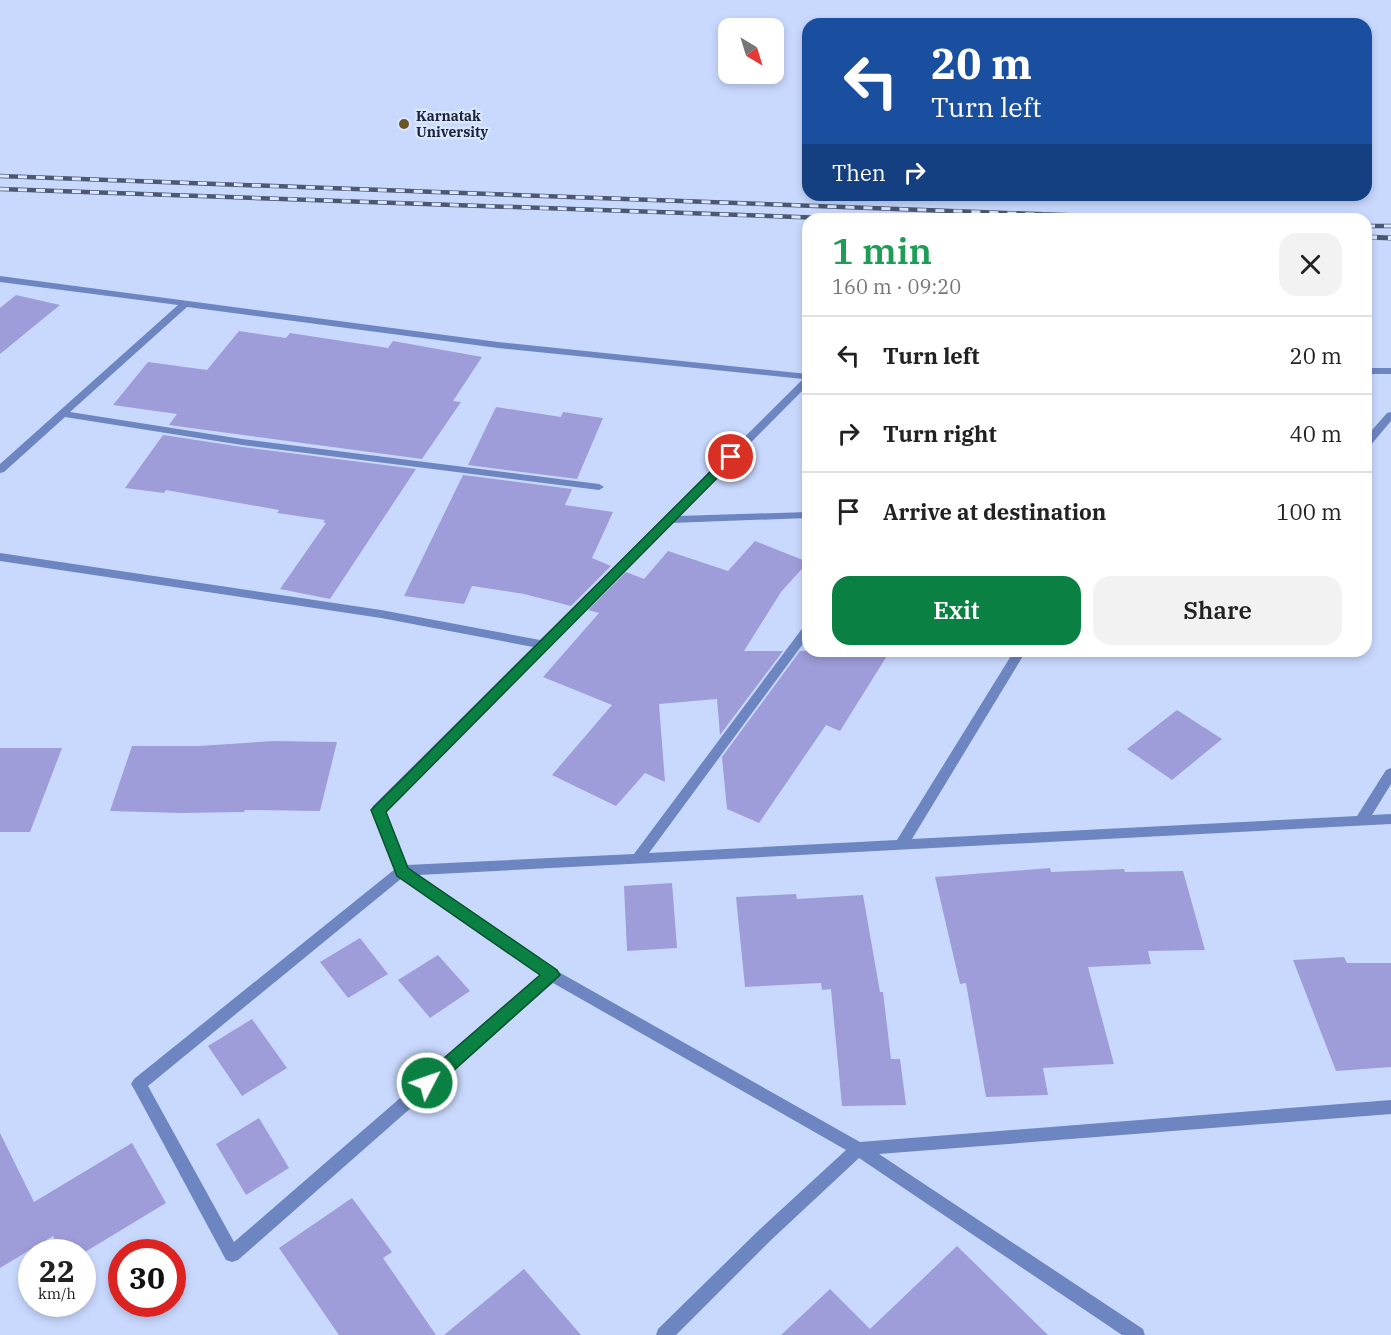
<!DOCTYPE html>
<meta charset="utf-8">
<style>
body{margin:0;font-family:"IBM Plex Serif",serif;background:#f2f2f2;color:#222;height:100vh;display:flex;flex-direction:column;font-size:22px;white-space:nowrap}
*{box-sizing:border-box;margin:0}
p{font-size:20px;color:#767676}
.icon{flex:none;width:33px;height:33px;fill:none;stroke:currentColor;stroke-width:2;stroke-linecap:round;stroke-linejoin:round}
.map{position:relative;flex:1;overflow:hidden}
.panel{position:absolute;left:802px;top:213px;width:570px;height:444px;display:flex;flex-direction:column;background:#fff;border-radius:18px;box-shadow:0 3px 9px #0003}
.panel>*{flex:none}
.banner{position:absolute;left:802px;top:18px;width:570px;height:183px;border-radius:18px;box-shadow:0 3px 9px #0003;background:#1a4fa0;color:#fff;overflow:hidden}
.needle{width:39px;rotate:142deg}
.controls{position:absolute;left:718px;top:18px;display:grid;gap:12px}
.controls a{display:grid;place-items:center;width:66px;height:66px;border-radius:12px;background:#fff;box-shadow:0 3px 9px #0003;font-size:30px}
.speed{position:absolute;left:18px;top:1239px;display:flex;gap:12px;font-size:30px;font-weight:700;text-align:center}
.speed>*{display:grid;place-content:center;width:78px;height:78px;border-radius:50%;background:#fff;box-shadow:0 3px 9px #0003;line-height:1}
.speed small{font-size:15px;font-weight:400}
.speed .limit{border:9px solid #d22;background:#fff;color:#111}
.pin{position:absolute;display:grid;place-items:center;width:51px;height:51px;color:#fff;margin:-26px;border:3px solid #fff;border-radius:50%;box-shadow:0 2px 6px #0007}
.me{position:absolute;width:66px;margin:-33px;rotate:49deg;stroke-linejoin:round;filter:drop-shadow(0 0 4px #0008)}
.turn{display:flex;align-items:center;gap:21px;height:126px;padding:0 30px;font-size:27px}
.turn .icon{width:78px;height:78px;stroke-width:2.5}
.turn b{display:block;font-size:42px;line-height:51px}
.then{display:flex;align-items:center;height:57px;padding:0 30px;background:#0003;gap:12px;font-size:22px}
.round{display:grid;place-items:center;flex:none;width:63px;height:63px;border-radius:18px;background:#f2f2f2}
.overview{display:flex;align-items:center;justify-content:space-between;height:102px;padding:0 30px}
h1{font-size:36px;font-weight:600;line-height:45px;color:#1e9e55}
.action{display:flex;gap:12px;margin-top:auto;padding:12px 30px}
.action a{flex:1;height:69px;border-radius:18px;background:#0b8043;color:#fff;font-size:24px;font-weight:600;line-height:69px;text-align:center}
.action a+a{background:#f2f2f2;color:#222}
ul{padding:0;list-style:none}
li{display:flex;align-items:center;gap:18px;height:78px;padding:0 30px;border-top:2px solid #e0e0e0}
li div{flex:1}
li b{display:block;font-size:22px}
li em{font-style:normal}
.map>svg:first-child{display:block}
.building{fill:#9f9cda}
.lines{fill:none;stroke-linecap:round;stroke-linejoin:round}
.minor{fill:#6d86c1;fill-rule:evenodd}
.rail-far1-casing{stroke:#4c5772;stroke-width:4.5}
.rail-casing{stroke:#4c5772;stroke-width:5}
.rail-far1{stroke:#dbe6ff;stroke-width:3;stroke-dasharray:9;stroke-linecap:butt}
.rail{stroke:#dbe6ff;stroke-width:4;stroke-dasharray:11;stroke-linecap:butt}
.route{fill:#0b8043;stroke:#07532c;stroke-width:1.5}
.poi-dot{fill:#695423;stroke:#dbe6ff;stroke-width:2}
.labels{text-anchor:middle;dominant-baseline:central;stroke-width:4.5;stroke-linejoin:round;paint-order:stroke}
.far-poi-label{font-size:14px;font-weight:bold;fill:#192339;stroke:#dbe6ff;text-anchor:start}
</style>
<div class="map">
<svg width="1391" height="1335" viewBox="0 0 1391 1335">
<rect width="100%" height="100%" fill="#c9d9fe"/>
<g class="building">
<polygon points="16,295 60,305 0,354 0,308"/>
<polygon points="239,331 286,338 290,333 388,348 393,341 482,357 453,401 461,402 422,459 169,425 177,414 113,405 148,362 207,370"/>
<polygon points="496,407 561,417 563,412 603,418 577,479 468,465"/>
<polygon points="163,435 242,447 416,469 330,599 280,589 326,523 323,522 325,520 277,513 279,510 166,490 164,493 125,488"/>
<polygon points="463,475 572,489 565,505 613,512 592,558 611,566 571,606 524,594 472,586 464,604 404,596"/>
<polygon points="755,541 808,562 781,592 744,651 783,651 720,735 717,699 659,704 665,782 645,773 616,806 552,775 612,705 543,677 599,613 588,610 626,572 644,579 668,551 728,571"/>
<polygon points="800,651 890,651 840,731 826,725 759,823 727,809 722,757"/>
<polygon points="1177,710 1222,739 1172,780 1127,749"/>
<polygon points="273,741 337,742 320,811 245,810 244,812 180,813 110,811 132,746 198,746"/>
<polygon points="0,748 62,748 30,832 0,832"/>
<polygon points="1050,868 1051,872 1124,869 1125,872 1183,871 1205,950 1148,951 1151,964 1088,967 1114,1064 1043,1068 1048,1095 986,1097 966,983 960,984 935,877"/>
<polygon points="672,883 677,948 627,951 624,886"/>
<polygon points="796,894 797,899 863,895 880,992 883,992 891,1059 900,1059 906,1105 842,1106 831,989 822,990 821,983 745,987 736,897"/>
<polygon points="360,938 388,974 348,998 320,962"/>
<polygon points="438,955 470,991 430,1018 398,980"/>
<polygon points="1344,957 1347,963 1391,963 1391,1067 1336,1071 1293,960"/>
<polygon points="252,1019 287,1068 242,1096 208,1046"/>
<polygon points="259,1118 289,1168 246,1195 216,1144"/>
<polygon points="0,1133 34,1202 132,1143 166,1203 85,1252 62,1252 53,1236 0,1268"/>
<polygon points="352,1198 392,1252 383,1258 436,1335 339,1335 279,1248"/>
<polygon points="957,1246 1048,1335 781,1335 830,1289 870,1329"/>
<polygon points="524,1269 581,1335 444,1335"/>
</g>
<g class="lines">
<g class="minor">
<path d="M 0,276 L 498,342 L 808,374 L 808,385 L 678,516 L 808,512 L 808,518 L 671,523 L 385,811 L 407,865 L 634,854 L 804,626 L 808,625 L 808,637 L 649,853 L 897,840 L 1014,651 L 1026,651 L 912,839 L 1357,816 L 1386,770 L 1391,768 L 1391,784 L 1372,815 L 1391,814 L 1391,824 L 419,875 L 557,971 L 860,1142 L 1391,1100 L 1391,1114 L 879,1154 L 1143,1329 L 1145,1335 L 1122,1335 L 859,1158 L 770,1241 L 676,1335 L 656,1335 L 658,1329 L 758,1231 L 846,1150 L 553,983 L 238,1260 L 232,1262 L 226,1260 L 134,1089 L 131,1084 L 134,1079 L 395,869 L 371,810 L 373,806 L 533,647 L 381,618 L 0,561 L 0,553 L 381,610 L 540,640 L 803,379 L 498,348 L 187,307 L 70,412 L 242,439 L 599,484 L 604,487 L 599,490 L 242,445 L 65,417 L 4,472 L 0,473 L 0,464 L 178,305 L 0,282 ZM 402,878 L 542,975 L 234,1242 L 148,1086 Z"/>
<rect x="1366" y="368" width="25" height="6"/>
<polygon points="1391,412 1391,421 1370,446 1366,447 1366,437 1387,413"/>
</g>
<defs>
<g id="rail-far1">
<polyline points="0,176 1170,219"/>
<polyline points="0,189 853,219"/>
<polyline points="1366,226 1391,226"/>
</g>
<polyline id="rail" points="1366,237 1391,238"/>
</defs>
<use href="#rail-far1" class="rail-far1-casing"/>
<use href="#rail" class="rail-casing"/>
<use href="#rail-far1" class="rail-far1"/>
<use href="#rail" class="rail"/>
</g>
<polygon class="route" points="731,454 737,457 735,460 386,812 408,868 557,970 560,975 433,1089 427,1091 421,1089 419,1083 421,1078 540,975 397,876 371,810 727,455"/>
<circle class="poi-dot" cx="404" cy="124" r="6"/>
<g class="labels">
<g class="far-poi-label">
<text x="416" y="116">Karnatak<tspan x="416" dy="16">University</tspan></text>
</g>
</g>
</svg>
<div class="controls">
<a><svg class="needle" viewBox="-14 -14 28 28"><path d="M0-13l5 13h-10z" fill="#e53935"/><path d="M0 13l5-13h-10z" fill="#767676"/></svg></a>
</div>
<div class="speed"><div>22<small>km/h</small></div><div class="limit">30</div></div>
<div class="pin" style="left:731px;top:457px;background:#d93025"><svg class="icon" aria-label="arrive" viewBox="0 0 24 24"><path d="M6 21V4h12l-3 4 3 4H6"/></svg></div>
<svg class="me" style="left:427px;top:1083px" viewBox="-20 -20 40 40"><circle r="17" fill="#0b8043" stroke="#fff" stroke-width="3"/><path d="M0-11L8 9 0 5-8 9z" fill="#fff"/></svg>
<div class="banner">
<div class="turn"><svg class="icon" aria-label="left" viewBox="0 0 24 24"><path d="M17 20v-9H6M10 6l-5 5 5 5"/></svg><div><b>20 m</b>Turn left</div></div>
<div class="then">Then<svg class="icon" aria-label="right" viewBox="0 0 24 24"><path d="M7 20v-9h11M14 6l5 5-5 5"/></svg></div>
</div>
<section class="panel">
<div class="overview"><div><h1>1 min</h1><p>160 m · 09:20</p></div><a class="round"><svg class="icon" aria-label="close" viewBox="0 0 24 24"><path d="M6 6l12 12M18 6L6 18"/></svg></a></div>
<ul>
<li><svg class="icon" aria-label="left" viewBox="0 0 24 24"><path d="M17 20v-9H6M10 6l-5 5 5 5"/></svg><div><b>Turn left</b></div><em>20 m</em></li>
<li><svg class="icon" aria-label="right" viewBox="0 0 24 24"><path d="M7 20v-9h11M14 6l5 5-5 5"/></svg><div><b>Turn right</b></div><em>40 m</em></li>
<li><svg class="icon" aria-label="arrive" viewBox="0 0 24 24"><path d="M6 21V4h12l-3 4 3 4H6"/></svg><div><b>Arrive at destination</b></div><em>100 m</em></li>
</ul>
<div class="action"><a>Exit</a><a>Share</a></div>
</section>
</div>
